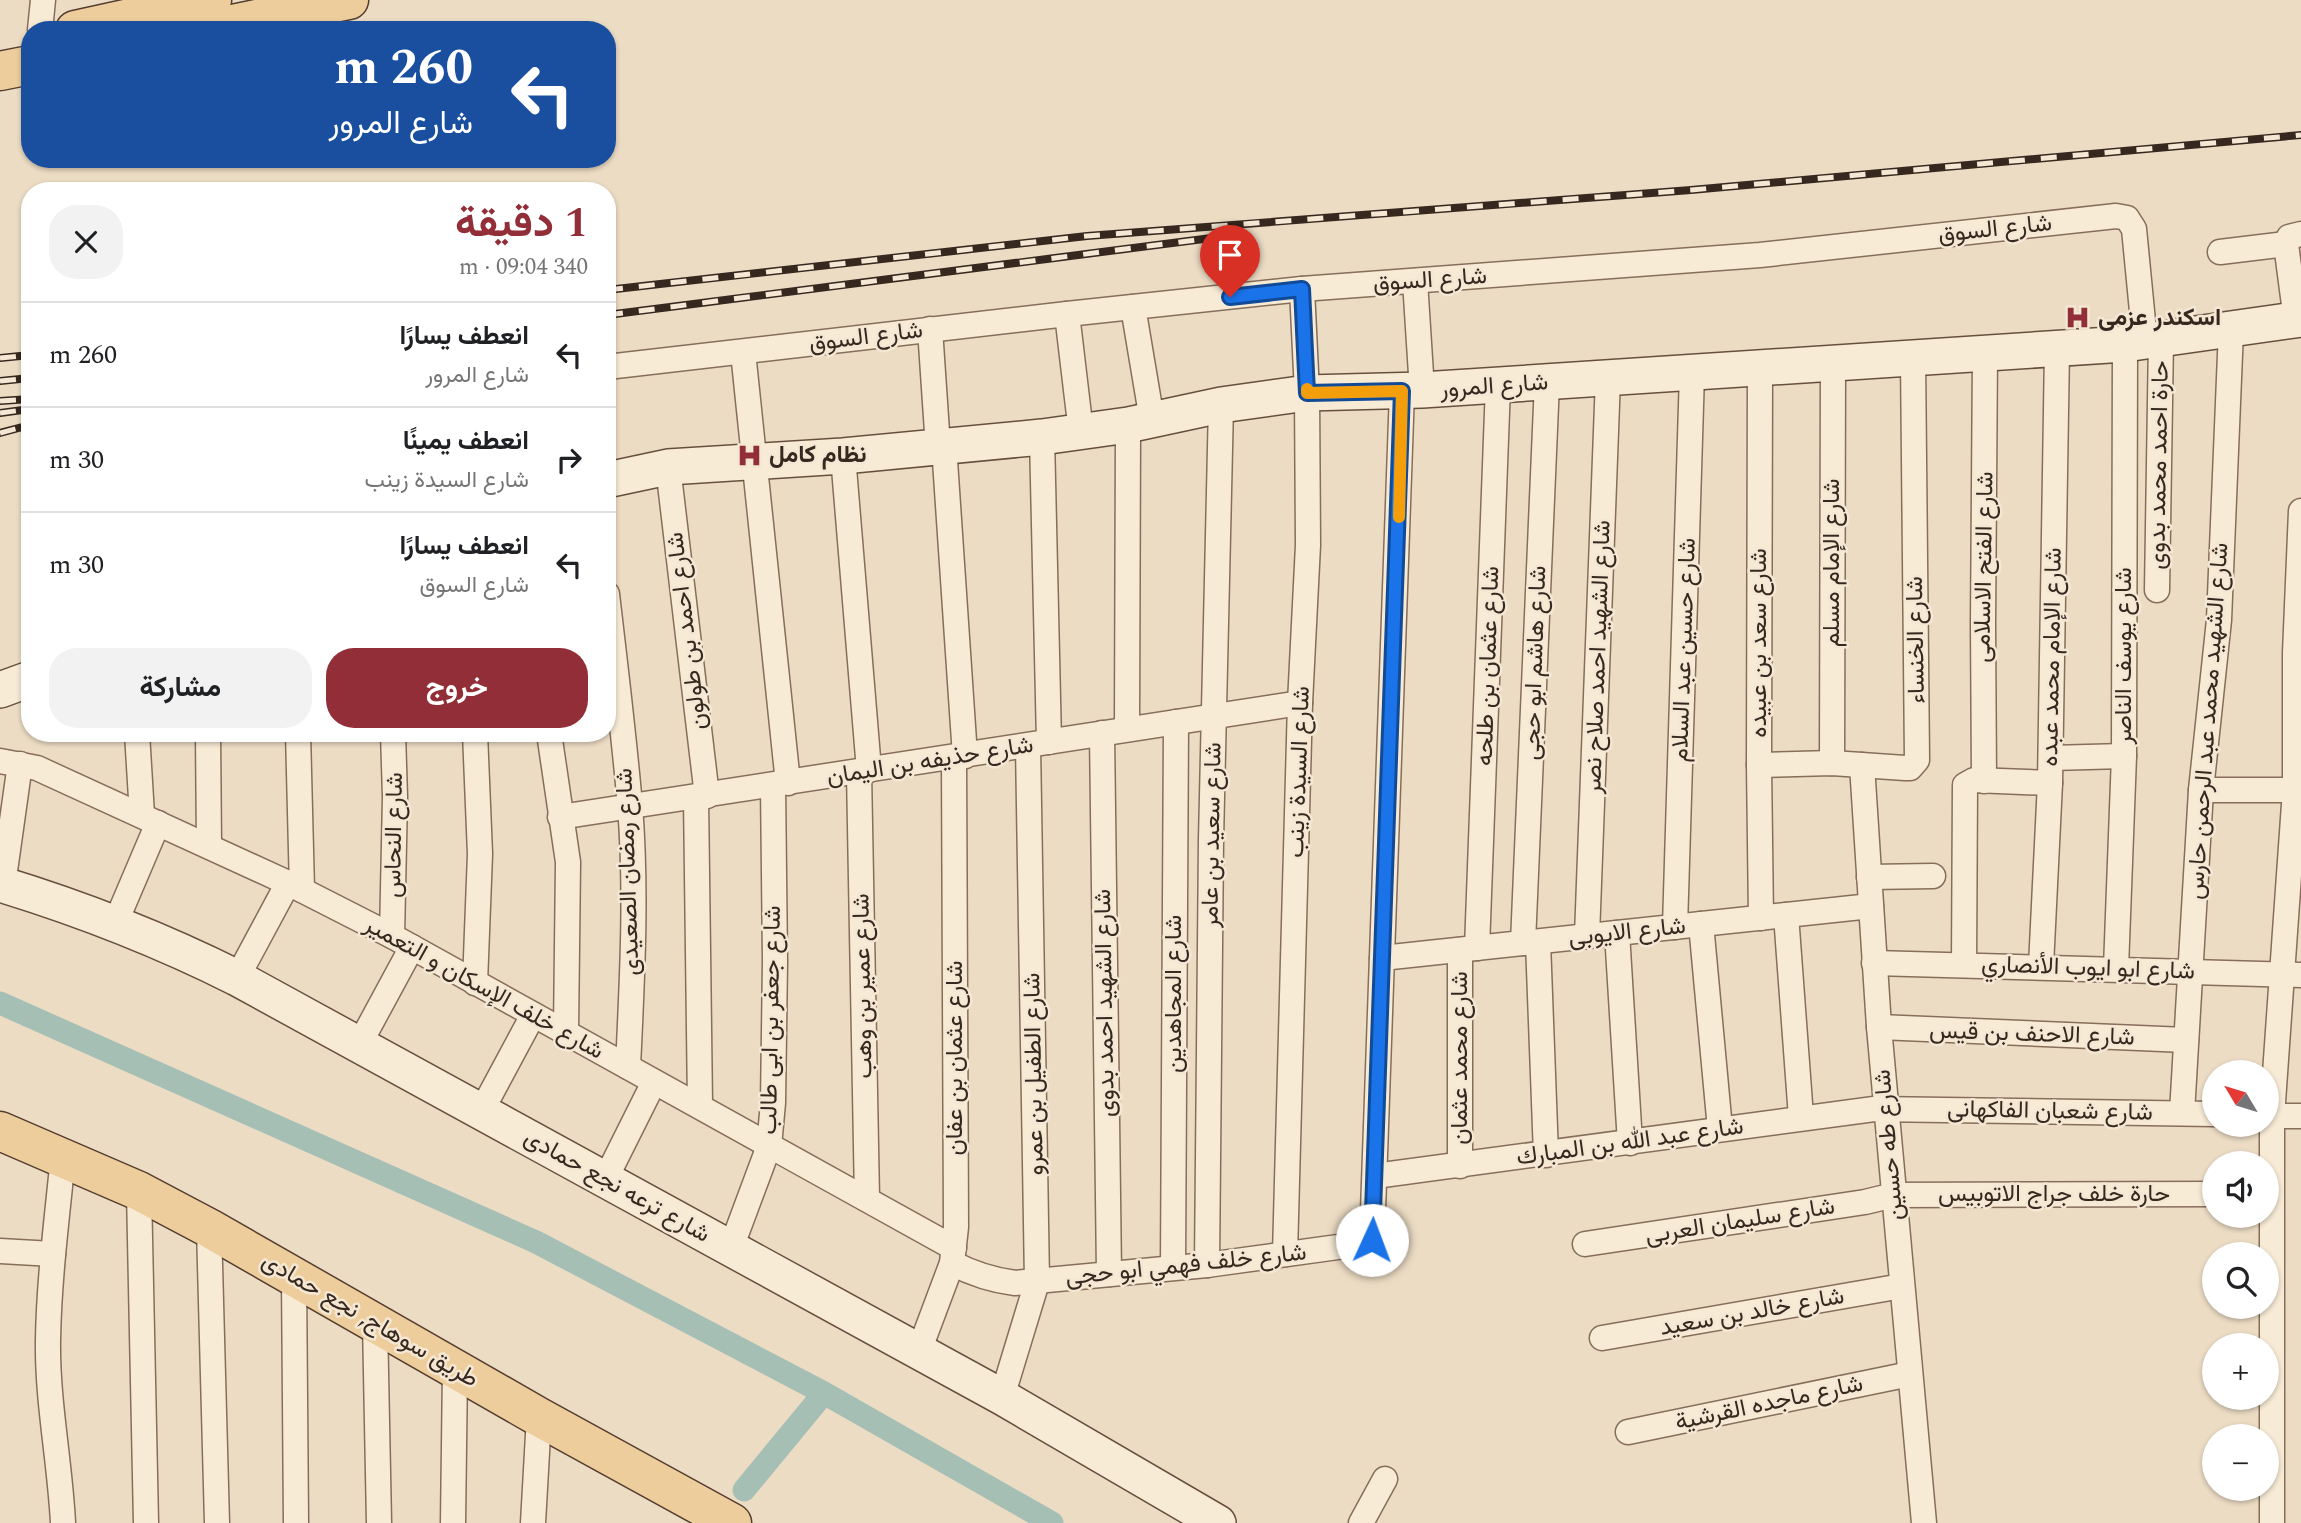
<!DOCTYPE html>
<html lang="ar">
<meta charset="utf-8">
<style>
body{margin:0;font-family:Spectral,Vazirmatn,serif;background:#f2f2f2;color:#202124;direction:rtl;height:100vh;display:flex;flex-direction:column;font-size:26px;white-space:nowrap}
*{box-sizing:border-box;margin:0}
p{font-size:23px;color:#757577}
.icon{flex:none;width:38px;height:38px;fill:none;stroke:currentColor;stroke-width:2;stroke-linecap:round;stroke-linejoin:round}
.map{position:relative;flex:1;overflow:hidden;direction:ltr}
.sheet{position:absolute;left:21px;top:182px;width:595px;height:560px;display:flex;flex-direction:column;background:#fff;border-radius:28px;box-shadow:0 2px 5px #0004;direction:rtl}
.sheet>*{flex:none}
.banner{position:absolute;left:21px;top:21px;width:595px;height:147px;border-radius:28px;box-shadow:0 2px 5px #0004;direction:rtl;background:#1a4fa0;color:#fff;overflow:hidden}
.needle{width:46px;rotate:308deg}
.buttons{position:absolute;left:2202px;top:1060px;display:grid;gap:14px}
.buttons a{display:grid;place-items:center;width:77px;height:77px;border-radius:50%;background:#fff;box-shadow:0 2px 5px #0004;font-size:35px}
.pin{position:absolute;display:grid;place-items:center;width:60px;height:60px;color:#fff;margin:-72px -30px;border-radius:50% 50% 50% 0;rotate:-45deg;box-shadow:0 0 7px #0007}
.pin .icon{rotate:45deg}
.me{position:absolute;width:77px;margin:-38px;rotate:2deg;stroke-linejoin:round;filter:drop-shadow(0 0 5px #0008)}
.turn{display:flex;align-items:center;gap:24px;height:147px;padding:0 28px;font-size:32px}
.turn .icon{width:91px;height:91px;stroke-width:2.5}
.turn b{display:block;font-size:49px;line-height:60px}
.round{display:grid;place-items:center;flex:none;width:74px;height:74px;border-radius:28px;background:#f2f2f2}
.summary{display:flex;align-items:center;justify-content:space-between;height:119px;padding:0 28px}
h1{font-size:42px;font-weight:700;line-height:52px;color:#922e37}
.primary-button{display:flex;gap:14px;margin-top:auto;padding:14px 28px}
.primary-button a{flex:1;height:80px;border-radius:28px;background:#922e37;color:#fff;font-size:28px;font-weight:700;line-height:80px;text-align:center}
.primary-button a+a{background:#f2f2f2;color:#202124}
ul{padding:0;list-style:none}
li{display:flex;align-items:center;gap:21px;height:105px;padding:0 28px;border-top:2px solid #e0e0e0}
li div{flex:1}
li b{display:block;font-size:26px}
li em{font-style:normal}
.map>svg:first-child{display:block}
.lines{fill:none;stroke-linecap:round;stroke-linejoin:round}
.canal{stroke:#a5bfb5;stroke-width:23}
.street-casing{stroke:#866e5b;stroke-width:27}
.secondary-casing{stroke:#674f3e;stroke-width:38}
.primary-casing{stroke:#543d2f;stroke-width:41}
.street{stroke:#f7ebd6;stroke-width:24}
.secondary{stroke:#f7ebd6;stroke-width:35}
.primary{stroke:#eecd9d;stroke-width:38}
.rail-casing{stroke:#36281e;stroke-width:8}
.rail{stroke:#f4e7d3;stroke-width:5;stroke-dasharray:16;stroke-linecap:butt}
.route-casing{stroke:#114b97;stroke-width:18}
.route{stroke:#1a73e8;stroke-width:12}
.slow{stroke:#f59e0b;stroke-width:12}
.labels{text-anchor:middle;dominant-baseline:central;stroke-width:5;stroke-linejoin:round;paint-order:stroke}
.street-label{font-size:24px;fill:#36281e;stroke:#f4e7d3}
.poi-label{font-size:24px;font-weight:bold;fill:#36281e;stroke:#f4e7d3;text-anchor:start}
</style>
<div class="map">
<svg width="2301" height="1523" viewBox="0 0 2301 1523">
<rect width="100%" height="100%" fill="#ecdcc4"/>
<g class="lines">
<g class="canal">
<polyline points="0,1003 536,1242 824,1393 1052,1523"/>
<polyline points="744,1490 824,1393"/>
</g>
<defs>
<g id="street">
<polyline points="40,30 43,0"/>
<polyline points="2220,252 2286,244"/>
<polyline points="1415,281 1422,390"/>
<polyline points="1133,307 1152,420"/>
<polyline points="1067,314 1081,432"/>
<polyline points="2296,320 2286,244 2289,237 2301,234"/>
<polyline points="930,329 938,447"/>
<polyline points="743,352 788,783"/>
<polyline points="607,367 1067,314 1302,289 1760,255 2116,216 2127,218 2134,229 2145,342"/>
<polyline points="1760,368 1759,765 1761,918"/>
<polyline points="1042,437 1049,742"/>
<polyline points="944,446 965,756"/>
<polyline points="843,456 869,770"/>
<polyline points="668,467 707,796"/>
<polyline points="2157,590 2161,339"/>
<path d="M 607,594 C 615,664 624,735 630,806 C 637,893 632,981 628,1067"/>
<polyline points="1127,728 1128,425"/>
<polyline points="137,733 142,815"/>
<polyline points="208,733 209,846"/>
<polyline points="298,733 302,890"/>
<polyline points="475,733 480,854 475,983"/>
<polyline points="549,733 568,862 566,1032"/>
<polyline points="1102,733 1109,1274"/>
<polyline points="2051,758 2124,756"/>
<polyline points="0,761 37,768 288,883 392,936 954,1248"/>
<polyline points="1832,763 1833,364"/>
<polyline points="1759,765 1832,763 1905,768 1910,768 1917,760 1913,358"/>
<polyline points="1862,765 1879,1027 1924,1523"/>
<polyline points="859,772 867,1199"/>
<polyline points="1984,781 1983,624 1985,353"/>
<polyline points="2201,790 2295,790"/>
<polyline points="696,797 700,1106"/>
<polyline points="560,817 1300,703"/>
<polyline points="1869,877 1933,876"/>
<polyline points="3,885 20,764"/>
<polyline points="1786,915 1801,1117"/>
<polyline points="115,924 158,823"/>
<polyline points="1701,924 1720,1129"/>
<polyline points="1675,927 1692,373"/>
<polyline points="1617,933 1630,1143"/>
<polyline points="392,936 395,797 393,733"/>
<polyline points="1587,936 1608,378"/>
<polyline points="1538,942 1546,1155"/>
<polyline points="1523,943 1547,382"/>
<polyline points="1477,948 1498,385"/>
<polyline points="1460,950 1460,1166"/>
<polyline points="1382,958 1871,906"/>
<polyline points="1874,963 2301,975"/>
<polyline points="1964,965 1965,785 1974,780 2050,783"/>
<polyline points="2041,966 2050,783 2057,349"/>
<polyline points="2116,968 2124,756 2125,344"/>
<polyline points="237,978 288,883"/>
<polyline points="1879,1027 2186,1040"/>
<polyline points="359,1045 412,947"/>
<polyline points="481,1112 533,1015"/>
<polyline points="2182,1113 2201,790 2219,620 2231,330"/>
<polyline points="2266,1116 2301,1116"/>
<polyline points="1375,1176 1874,1109 2214,1114"/>
<polyline points="605,1180 654,1082"/>
<polyline points="139,1191 146,1523"/>
<polyline points="209,1228 217,1523"/>
<polyline points="1585,1244 1865,1202 1894,1195 2214,1194"/>
<polyline points="731,1248 769,1146 773,1103 775,961 773,785"/>
<polyline points="0,1251 53,1254"/>
<polyline points="1285,1254 1300,703 1308,545 1307,393 1302,289"/>
<path d="M 952,1263 C 973,1274 991,1280 1015,1283 L 1207,1265 L 1367,1243 L 1372,1239 L 1402,391"/>
<polyline points="1207,1265 1211,840 1221,405"/>
<polyline points="1173,1266 1176,722"/>
<polyline points="294,1276 296,1523"/>
<polyline points="375,1322 379,1523"/>
<polyline points="1602,1338 1902,1286"/>
<polyline points="919,1351 952,1263 956,1227 954,758"/>
<polyline points="1002,1397 1037,1282 1028,746"/>
<polyline points="1628,1432 1910,1374"/>
<path d="M 63,1523 C 60,1462 47,1401 48,1340 C 49,1279 57,1218 63,1157"/>
<polyline points="453,1523 455,1369"/>
<polyline points="533,1523 539,1417"/>
<polyline points="1361,1523 1385,1479"/>
<polyline points="2272,1523 2272,1116 2295,790 2295,653 2301,511"/>
</g>
<g id="secondary">
<polyline points="607,480 668,467 843,456 1042,437 1128,425 1221,405 1307,393 1422,390 2125,344 2301,319"/>
<polyline points="0,690 30,679"/>
<path d="M 0,884 C 82,909 161,940 237,978 L 1002,1397 L 1218,1523"/>
</g>
<g id="primary">
<polyline points="75,30 212,0"/>
<polyline points="203,30 349,0"/>
<polyline points="0,71 30,65"/>
<polyline points="0,1131 139,1191 209,1228 539,1417 732,1523"/>
</g>
</defs>
<use href="#street" class="street-casing"/>
<use href="#secondary" class="secondary-casing"/>
<use href="#primary" class="primary-casing"/>
<use href="#street" class="street"/>
<use href="#secondary" class="secondary"/>
<use href="#primary" class="primary"/>
<defs>
<g id="rail">
<polyline points="607,290 1087,236 1691,190 2301,135"/>
<polyline points="607,315 1243,234"/>
<polyline points="0,358 30,355"/>
<polyline points="0,381 30,378"/>
<polyline points="0,401 30,399"/>
<polyline points="0,413 30,409"/>
<polyline points="0,433 30,425"/>
</g>
</defs>
<use href="#rail" class="rail-casing"/>
<use href="#rail" class="rail"/>
</g>
<g class="lines">
<defs>
<polyline id="route" points="1230,297 1302,289 1307,393 1402,391 1372,1240"/>
</defs>
<use href="#route" class="route-casing"/>
<use href="#route" class="route"/>
<polyline class="slow" points="1307,389 1307,393 1402,391 1399,517"/>
</g>
<defs>
<symbol id="hospital-bare" viewBox="-9 -9 18 18"><path d="M-5-5h3v3.5h4V-5h3V5h-3V1.5h-4V5h-3Z" fill="#922e37" stroke="#f4e7d3" stroke-width="2.5" paint-order="stroke"/></symbol>
</defs>
<g fill-rule="evenodd">
<use href="#hospital-bare" x="2060" y="300" width="35" height="35"/>
<use href="#hospital-bare" x="732" y="438" width="35" height="35"/>
</g>
<g class="labels">
<g class="street-label">
<text transform="translate(1995 229) rotate(-6)">شارع السوق</text>
<text transform="translate(1430 280) rotate(-4)">شارع السوق</text>
<text transform="translate(866 337) rotate(-7)">شارع السوق</text>
<text transform="translate(1494 386) rotate(-4)">شارع المرور</text>
<text transform="translate(2159 465) rotate(-89)">حارة احمد محمد بدوى</text>
<text transform="translate(1832 563) rotate(-90)">شارع الإمام مسلم</text>
<text transform="translate(1984 567) rotate(-89)">شارع الفتح الاسلامى</text>
<text transform="translate(687 631) rotate(-97)">شارع احمد بن طولون</text>
<text transform="translate(1916 640) rotate(-91)">شارع الخنساء</text>
<text transform="translate(1759 643) rotate(-90)">شارع سعد بن عبيده</text>
<text transform="translate(1684 650) rotate(-88)">شارع حسين عبد السلام</text>
<text transform="translate(2124 656) rotate(-90)">شارع يوسف الناصر</text>
<text transform="translate(1598 657) rotate(-88)">شارع الشهيد احمد صلاح نصر</text>
<text transform="translate(2052 657) rotate(-89)">شارع الإمام محمد عبده</text>
<text transform="translate(1535 663) rotate(-88)">شارع هاشم ابو حجى</text>
<text transform="translate(1488 666) rotate(-88)">شارع عثمان بن طلحه</text>
<text transform="translate(2208 721) rotate(-86)">شارع الشهيد محمد عبد الرحمن حارس</text>
<text transform="translate(930 761) rotate(-9)">شارع حذيفه بن اليمان</text>
<text transform="translate(1299 772) rotate(-88)">شارع السيدة زينب</text>
<text transform="translate(394 835) rotate(-89)">شارع النحاس</text>
<text transform="translate(1212 835) rotate(-89)">شارع سعيد بن عامر</text>
<text transform="translate(628 872) rotate(-92)">شارع رمضان الصعيدى</text>
<text transform="translate(1627 932) rotate(-6)">شارع الايوبى</text>
<text transform="translate(2088 968) rotate(2)">شارع ابو ايوب الأنصاري</text>
<text transform="translate(863 986) rotate(-91)">شارع عمير بن وهب</text>
<text transform="translate(484 988) rotate(29)">شارع خلف الإسكان و التعمير</text>
<text transform="translate(1174 994) rotate(-90)">شارع المجاهدين</text>
<text transform="translate(1105 1003) rotate(-91)">شارع الشهيد احمد بدوى</text>
<text transform="translate(771 1020) rotate(-89)">شارع جعفر بن ابى طالب</text>
<text transform="translate(2032 1034) rotate(2)">شارع الاحنف بن قيس</text>
<text transform="translate(955 1058) rotate(-90)">شارع عثمان بن عفان</text>
<text transform="translate(1460 1058) rotate(-90)">شارع محمد عثمان</text>
<text transform="translate(1034 1074) rotate(-91)">شارع الطفيل بن عمرو</text>
<text transform="translate(2050 1111) rotate(1)">شارع شعبان الفاكهانى</text>
<text transform="translate(1630 1142) rotate(-8)">شارع عبد الله بن المبارك</text>
<text transform="translate(1889 1145) rotate(-95)">شارع طه حسين</text>
<text transform="translate(617 1186) rotate(29)">شارع ترعه نجع حمادى</text>
<text x="2054" y="1194">حارة خلف جراج الاتوبيس</text>
<text transform="translate(1740 1221) rotate(-9)">شارع سليمان العربى</text>
<text transform="translate(1186 1265) rotate(-6)">شارع خلف فهمي ابو حجى</text>
<text transform="translate(1752 1312) rotate(-10)">شارع خالد بن سعيد</text>
<text transform="translate(370 1320) rotate(30)">طريق سوهاج, نجع حمادى</text>
<text transform="translate(1769 1403) rotate(-12)">شارع ماجده القرشية</text>
</g>
<g class="poi-label">
<text x="2098" y="318">اسكندر عزمى</text>
<text x="769" y="455">نظام كامل</text>
</g>
</g>
</svg>
<div class="buttons">
<a><svg class="needle" viewBox="-14 -14 28 28"><path d="M0-13l5 13h-10z" fill="#e53935"/><path d="M0 13l5-13h-10z" fill="#757577"/></svg></a>
<a><svg class="icon" aria-label="sound" viewBox="0 0 24 24"><path d="M4 9h4l5-4v14l-5-4H4zM17 9q2 3 0 6"/></svg></a>
<a><svg class="icon" aria-label="search" viewBox="0 0 24 24"><circle cx="10" cy="10" r="6"/><path d="M15 15l6 6"/></svg></a>
<a>+</a>
<a>−</a>
</div>
<div class="pin" style="left:1230px;top:297px;background:#d93025"><svg class="icon" aria-label="arrive" viewBox="0 0 24 24"><path d="M6 21V4h12l-3 4 3 4H6"/></svg></div>
<svg class="me" style="left:1372px;top:1240px" viewBox="-20 -20 40 40"><circle r="19" fill="#fff"/><path d="M0-13L10 11 0 6-10 11z" fill="#1a73e8"/></svg>
<div class="banner">
<div class="turn"><svg class="icon" aria-label="left" viewBox="0 0 24 24"><path d="M17 20v-9H6M10 6l-5 5 5 5"/></svg><div><b>260 m</b>شارع المرور</div></div>
</div>
<section class="sheet">
<div class="summary"><div><h1>1 دقيقة</h1><p>340 m · 09:04</p></div><a class="round"><svg class="icon" aria-label="close" viewBox="0 0 24 24"><path d="M6 6l12 12M18 6L6 18"/></svg></a></div>
<ul>
<li><svg class="icon" aria-label="left" viewBox="0 0 24 24"><path d="M17 20v-9H6M10 6l-5 5 5 5"/></svg><div><b>انعطف يسارًا</b><p>شارع المرور</p></div><em>260 m</em></li>
<li><svg class="icon" aria-label="right" viewBox="0 0 24 24"><path d="M7 20v-9h11M14 6l5 5-5 5"/></svg><div><b>انعطف يمينًا</b><p>شارع السيدة زينب</p></div><em>30 m</em></li>
<li><svg class="icon" aria-label="left" viewBox="0 0 24 24"><path d="M17 20v-9H6M10 6l-5 5 5 5"/></svg><div><b>انعطف يسارًا</b><p>شارع السوق</p></div><em>30 m</em></li>
</ul>
<div class="primary-button"><a>خروج</a><a>مشاركة</a></div>
</section>
</div>
